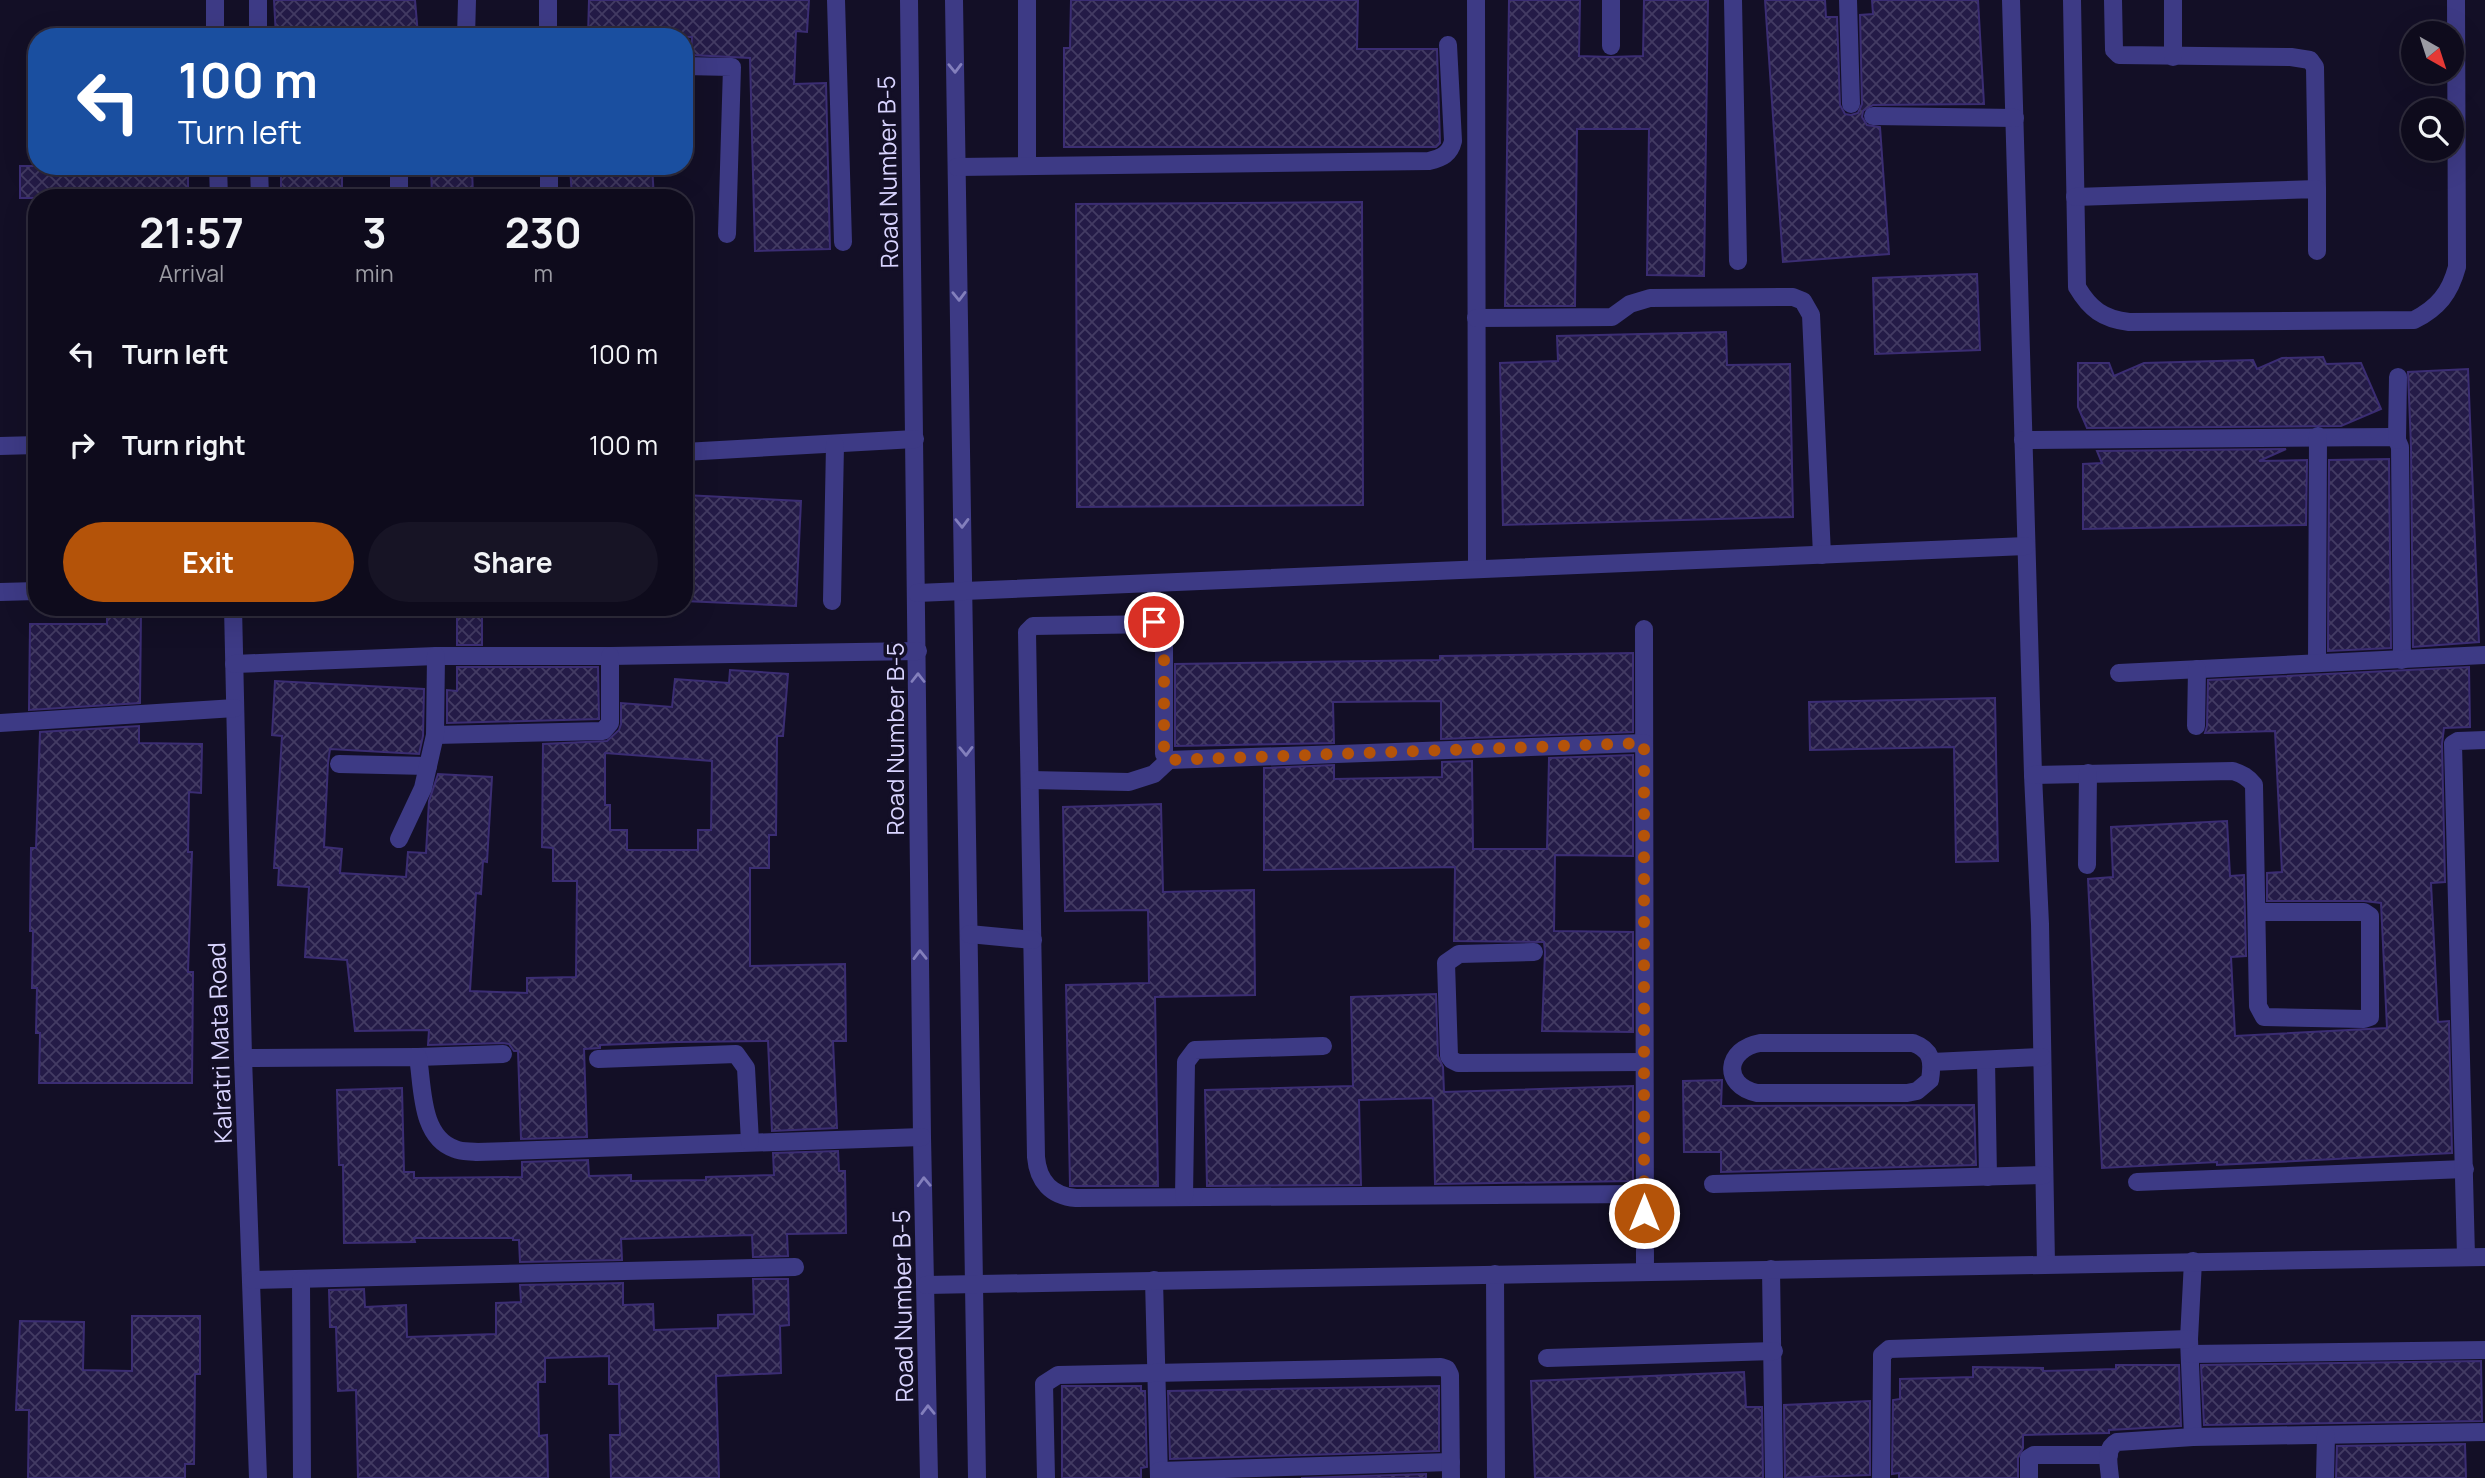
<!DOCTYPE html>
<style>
body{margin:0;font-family:Manrope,sans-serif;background:#171425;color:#f1f3f6;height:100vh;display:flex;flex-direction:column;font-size:26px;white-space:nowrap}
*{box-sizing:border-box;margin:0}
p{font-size:23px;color:#9b9ba3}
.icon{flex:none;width:38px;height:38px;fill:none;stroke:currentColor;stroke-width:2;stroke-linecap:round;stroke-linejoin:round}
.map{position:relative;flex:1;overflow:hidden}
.side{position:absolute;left:28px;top:189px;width:665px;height:427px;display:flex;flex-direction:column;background:#0e0b1c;border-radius:28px;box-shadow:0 7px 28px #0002,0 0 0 2px #2e2b3b}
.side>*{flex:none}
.guide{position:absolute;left:28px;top:28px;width:665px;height:147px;border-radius:28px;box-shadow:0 7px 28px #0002,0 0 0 2px #2e2b3b;background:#1a4fa0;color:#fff;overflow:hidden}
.needle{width:46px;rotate:141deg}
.buttons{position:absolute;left:2401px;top:21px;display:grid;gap:14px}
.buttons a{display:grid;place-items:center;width:63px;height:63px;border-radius:50%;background:#0e0b1c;box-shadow:0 7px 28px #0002,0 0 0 2px #2e2b3b;font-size:35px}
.pin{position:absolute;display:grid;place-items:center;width:60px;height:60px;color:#fff;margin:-30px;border:4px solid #fff;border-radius:50%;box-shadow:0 2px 7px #0007}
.me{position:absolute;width:77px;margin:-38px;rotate:0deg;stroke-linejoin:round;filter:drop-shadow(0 0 5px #0008)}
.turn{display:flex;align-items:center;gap:24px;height:147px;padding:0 35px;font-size:32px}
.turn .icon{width:91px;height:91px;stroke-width:2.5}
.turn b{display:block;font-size:49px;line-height:60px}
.eta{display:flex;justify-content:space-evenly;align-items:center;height:119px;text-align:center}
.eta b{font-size:42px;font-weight:700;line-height:49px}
.primary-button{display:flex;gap:14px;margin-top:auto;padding:14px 35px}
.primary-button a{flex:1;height:80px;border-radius:42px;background:#b45309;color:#fff;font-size:28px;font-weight:700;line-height:80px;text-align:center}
.primary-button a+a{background:#171425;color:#f1f3f6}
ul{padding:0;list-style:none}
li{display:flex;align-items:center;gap:21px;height:91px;padding:0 35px}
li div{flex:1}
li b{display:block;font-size:26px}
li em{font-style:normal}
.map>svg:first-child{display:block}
.building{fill:url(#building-cross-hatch);stroke:#3b2d73;stroke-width:2;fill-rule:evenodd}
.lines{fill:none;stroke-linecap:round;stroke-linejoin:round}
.minor{stroke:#3d3a85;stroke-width:18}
.oneway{stroke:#837fbc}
.route{stroke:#b45309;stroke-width:12;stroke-dasharray:0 21.6}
.labels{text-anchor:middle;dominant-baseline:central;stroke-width:7;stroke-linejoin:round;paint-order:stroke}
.street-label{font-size:24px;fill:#d9d4ff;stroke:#130f26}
</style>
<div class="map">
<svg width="2485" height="1478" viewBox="0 0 2485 1478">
<defs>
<pattern id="building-cross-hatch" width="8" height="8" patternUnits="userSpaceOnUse" patternTransform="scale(1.75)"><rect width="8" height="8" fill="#241b47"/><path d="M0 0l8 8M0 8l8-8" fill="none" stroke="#433b63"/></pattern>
</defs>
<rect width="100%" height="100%" fill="#130f26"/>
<g class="building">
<polygon points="274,0 415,0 418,35 276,37"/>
<polygon points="589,0 809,0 807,32 796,31 794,84 826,83 830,249 755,251 750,58 691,55 692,37 588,36"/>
<polygon points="1071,0 1358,0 1357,49 1437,49 1440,143 1436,147 1064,147 1064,48 1070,48"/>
<polygon points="1509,0 1580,0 1579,56 1610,57 1643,56 1644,0 1708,0 1704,276 1647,275 1649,129 1577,129 1575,306 1505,306"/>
<polygon points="1765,0 1825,0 1826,17 1837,17 1840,105 1845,114 1851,115 1858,113 1862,104 1860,15 1873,14 1872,0 1978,0 1984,104 1873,105 1863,111 1862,117 1867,125 1880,127 1889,254 1783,262"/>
<rect x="20" y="166" width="168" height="32"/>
<polygon points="281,166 327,166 327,174 342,173 342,198 281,198"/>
<polygon points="431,166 472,166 473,198 432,198"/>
<polygon points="570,166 652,166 654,198 572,198"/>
<polygon points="1362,202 1363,505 1077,507 1076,204"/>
<polygon points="1977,274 1980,350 1875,354 1873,278"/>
<polygon points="1726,332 1727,365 1790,364 1793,517 1503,525 1500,363 1558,361 1557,336"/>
<polygon points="2323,357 2326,364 2361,363 2381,409 2341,426 2087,428 2078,407 2078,363 2109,363 2114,376 2144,363 2253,360 2257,369 2282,358"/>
<polygon points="2468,369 2479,642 2413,647 2411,447 2408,372"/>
<polygon points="2286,449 2259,461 2307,460 2306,525 2083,529 2083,464 2102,463 2097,451"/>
<polygon points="2389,459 2391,648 2328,651 2329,460"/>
<polygon points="684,495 801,501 796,606 684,601"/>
<rect x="457" y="607" width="25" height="38"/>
<polygon points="107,612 141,613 140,703 29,710 30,624 107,624"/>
<polygon points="1633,653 1633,732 1441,739 1441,701 1333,702 1334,743 1175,746 1175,664 1440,660 1440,656"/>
<polygon points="457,667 598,667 599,719 447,723 447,690 457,691"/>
<polygon points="2469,667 2470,727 2444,728 2442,744 2445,882 2431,883 2438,1022 2449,1021 2452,1153 2217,1165 2217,1162 2102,1168 2088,879 2113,877 2111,827 2227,821 2230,876 2244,875 2246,956 2231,957 2235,1036 2387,1028 2381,903 2364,901 2267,901 2267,873 2282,872 2275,731 2205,733 2207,726 2208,680"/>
<path d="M 730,670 L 788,674 L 783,736 L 777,736 L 776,835 L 769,835 L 769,868 L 750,868 L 750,966 L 845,964 L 846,1041 L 833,1041 L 837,1128 L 772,1131 L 768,1041 L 677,1042 L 600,1045 L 600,1048 L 584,1049 L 587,1137 L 521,1139 L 518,1051 L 514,1051 L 509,1044 L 503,1043 L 428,1045 L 429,1030 L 355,1031 L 347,960 L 305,957 L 309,887 L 278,885 L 279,868 L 274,868 L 282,736 L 272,735 L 275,681 L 424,689 L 423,736 L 419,754 L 330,749 L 328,763 L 324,847 L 342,849 L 340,873 L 406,877 L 408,852 L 426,853 L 429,801 L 438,774 L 492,777 L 487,862 L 483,861 L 481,894 L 476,893 L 470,991 L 527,993 L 527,978 L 576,977 L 577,881 L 553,881 L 553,848 L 542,847 L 543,744 L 607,741 L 619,730 L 621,724 L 621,703 L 672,707 L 675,679 L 729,683 ZM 605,753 L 712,761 L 711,830 L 698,830 L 698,850 L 627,850 L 627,830 L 610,830 L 610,805 L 605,805 Z"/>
<polygon points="1995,698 1998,861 1956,862 1954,747 1810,750 1809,702"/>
<polygon points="139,726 139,743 202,744 201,793 189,792 188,852 192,852 188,972 193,972 192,1083 39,1083 40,1033 36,1033 37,988 32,988 33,931 30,931 31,848 36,848 40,732"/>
<polygon points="1633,755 1633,856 1555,855 1554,931 1633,932 1633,1032 1542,1031 1545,952 1544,942 1454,941 1455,867 1264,870 1264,768 1334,765 1334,779 1442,777 1442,762 1472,761 1473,849 1547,849 1549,758"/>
<polygon points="1161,804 1163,892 1254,890 1255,995 1155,997 1158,1186 1070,1186 1066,985 1149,983 1148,910 1065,911 1063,807"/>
<polygon points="1436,994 1438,1056 1443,1067 1444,1092 1633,1086 1633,1181 1435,1184 1433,1098 1359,1100 1361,1185 1207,1186 1205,1090 1353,1086 1351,997"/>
<polygon points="1722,1080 1721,1106 1974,1105 1976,1165 1721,1172 1721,1152 1684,1152 1683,1081"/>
<polygon points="402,1088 404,1172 414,1172 414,1178 522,1177 522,1162 588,1160 589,1176 631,1175 631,1181 706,1180 706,1177 774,1175 773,1153 838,1151 839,1171 845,1171 846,1233 787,1234 788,1256 753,1257 752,1235 621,1239 622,1260 520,1262 519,1240 513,1240 513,1238 414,1238 415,1242 344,1243 343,1165 339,1165 337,1090"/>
<polygon points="753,1279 788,1279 789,1325 780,1326 781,1373 716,1376 719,1478 611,1478 610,1435 620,1435 619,1384 609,1384 609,1356 545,1358 545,1382 538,1382 539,1436 547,1435 548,1478 358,1478 356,1390 338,1391 336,1327 330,1327 329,1290 364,1289 365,1307 406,1305 407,1337 496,1334 496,1303 521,1302 520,1285 623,1283 623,1305 653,1304 654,1330 718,1328 718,1315 754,1314"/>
<polygon points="132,1316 200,1316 200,1374 195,1374 194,1464 185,1464 185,1478 28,1478 29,1410 16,1410 20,1321 84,1322 83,1370 132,1371"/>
<polygon points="2481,1361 2482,1421 2204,1425 2201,1365"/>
<polygon points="2116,1365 2179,1365 2181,1426 2109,1430 2109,1433 2023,1435 2023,1448 2018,1458 2018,1478 1899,1478 1899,1473 1892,1474 1893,1400 1900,1399 1900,1379 1973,1377 1973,1367 2043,1368 2043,1371 2116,1369"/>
<polygon points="1744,1372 1746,1407 1762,1407 1763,1478 1535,1478 1531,1381"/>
<polygon points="1062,1386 1141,1386 1141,1391 1145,1391 1147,1467 1141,1468 1141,1478 1062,1478"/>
<polygon points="1439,1386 1439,1451 1170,1459 1168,1391"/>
<polygon points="1870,1401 1870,1475 1785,1478 1784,1405"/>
<polygon points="2465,1444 2466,1478 2336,1478 2337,1446"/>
<polygon points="1426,1474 1426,1478 1301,1478"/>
</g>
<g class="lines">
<g class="minor">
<polyline points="215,0 215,37"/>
<polyline points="258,0 258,37"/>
<polyline points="548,0 548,37"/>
<polyline points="836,0 843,242"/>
<polyline points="909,0 922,1137 929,1478"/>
<polyline points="954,0 977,1478"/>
<polyline points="1476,0 1477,569"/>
<polyline points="1733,0 1738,261"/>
<polyline points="1848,0 1851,104"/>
<polyline points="2011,0 2033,775 2040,924 2046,1264"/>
<path d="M 2072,0 L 2077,287 C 2090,309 2103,319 2129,322 L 2414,320 C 2438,308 2450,293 2457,267 L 2456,0"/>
<polyline points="2113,0 2114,50 2119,55 2291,57 2310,60 2315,67 2317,189"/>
<polyline points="2173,0 2173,57"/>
<polyline points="466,37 467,0"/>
<polyline points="1611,46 1611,0"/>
<polyline points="684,66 732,67 727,234"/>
<polyline points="1873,116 2015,118"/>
<polyline points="218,166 219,198"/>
<polyline points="259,166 260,198"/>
<polyline points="549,166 549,198"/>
<polyline points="1027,166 1027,0"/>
<path d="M 957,167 L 1429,161 C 1442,158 1450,154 1453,141 L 1448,45"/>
<polyline points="399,193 399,166"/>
<polyline points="2075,197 2317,189 2317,251"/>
<polyline points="1476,318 1612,317 1630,304 1650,298 1793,297 1803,301 1811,315 1822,555"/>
<polyline points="2023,440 2391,437 2397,440 2400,447 2402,660"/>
<polyline points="2397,440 2398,377"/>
<polyline points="0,446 37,445"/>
<polyline points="684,452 915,439"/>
<polyline points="0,592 37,591"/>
<polyline points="917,593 2026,546"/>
<polyline points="832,601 835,445"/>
<polyline points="233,607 243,1058 258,1478"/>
<polyline points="1644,629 1645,1272"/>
<polyline points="2317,663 2318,436"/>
<polyline points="234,664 436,656 610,656 918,651"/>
<polyline points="2119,673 2485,655"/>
<polyline points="0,723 235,708"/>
<polyline points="2196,726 2197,669"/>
<polyline points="435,735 603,731 610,723 610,656"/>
<path d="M 1644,743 L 1169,760 L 1164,754 L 1164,631 L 1159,624 L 1033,626 L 1027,632 L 1036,1157 C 1038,1181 1051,1196 1076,1198 L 1644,1194"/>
<polyline points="339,764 428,766"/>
<path d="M 2033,775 L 2233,771 C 2242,774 2248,777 2254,785 L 2258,1006 L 2264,1017 L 2364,1019 L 2370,1017 L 2370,916 L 2364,912 L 2257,912"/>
<polyline points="1030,780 1129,782 1154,774 1169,760"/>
<polyline points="399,839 423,788 435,735 436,656"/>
<polyline points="2087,865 2088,773"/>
<polyline points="969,934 1033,940"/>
<polyline points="1534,952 1459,954 1446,963 1449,1056 1452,1060 1458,1063 1644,1062"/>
<path d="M 1760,1043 L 1913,1043 C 1932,1050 1933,1061 1930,1080 L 1917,1091 L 1907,1093 L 1757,1093 C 1721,1085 1726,1049 1760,1043 Z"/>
<polyline points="418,1057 503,1054"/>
<path d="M 243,1058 L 418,1057 C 423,1087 420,1137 455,1149 C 461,1152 470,1151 477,1152 L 922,1137"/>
<polyline points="598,1059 736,1054 746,1068 750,1142"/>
<polyline points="1986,1060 1988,1177"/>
<polyline points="1932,1062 2042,1057"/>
<polyline points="2137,1182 2465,1169"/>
<polyline points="1713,1184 2044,1175"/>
<polyline points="1184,1197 1186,1062 1195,1050 1323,1046"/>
<polyline points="2466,1256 2453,744 2458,741 2485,740"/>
<polyline points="2193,1261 2189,1339 2193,1437"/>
<polyline points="1771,1269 1774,1478"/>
<polyline points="1495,1274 1496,1478"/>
<polyline points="252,1280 795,1267"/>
<polyline points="301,1280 302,1478"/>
<polyline points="1154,1280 1159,1478"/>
<polyline points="926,1285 2485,1257"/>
<polyline points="2190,1354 2485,1350"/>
<polyline points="1547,1358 1774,1351"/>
<polyline points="1159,1471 1451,1462"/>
<polyline points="1046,1478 1044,1384 1058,1375 1441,1367 1447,1369 1450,1375 1451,1478"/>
<polyline points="1881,1478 1882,1362 1882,1355 1889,1349 2189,1339"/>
<polyline points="2029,1478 2029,1458 2034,1455 2109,1455"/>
<path d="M 2110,1478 C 2109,1465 2104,1449 2117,1442 L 2193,1437 L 2485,1432"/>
<polyline points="2325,1478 2326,1435"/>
</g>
</g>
<defs><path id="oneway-chevron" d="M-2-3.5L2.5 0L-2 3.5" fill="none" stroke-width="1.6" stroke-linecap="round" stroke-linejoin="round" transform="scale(1.75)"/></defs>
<g class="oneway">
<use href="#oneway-chevron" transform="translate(955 68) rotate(89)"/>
<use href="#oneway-chevron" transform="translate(959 296) rotate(89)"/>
<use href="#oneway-chevron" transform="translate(962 523) rotate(89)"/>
<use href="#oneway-chevron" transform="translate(918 678) rotate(-90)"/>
<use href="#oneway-chevron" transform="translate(966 751) rotate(89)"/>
<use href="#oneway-chevron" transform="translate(920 955) rotate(-91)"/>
<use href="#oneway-chevron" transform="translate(924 1182) rotate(-92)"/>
<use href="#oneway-chevron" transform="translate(928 1410) rotate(-91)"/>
</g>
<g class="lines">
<polyline class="route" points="1154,622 1159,624 1164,631 1164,754 1169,760 1644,743 1644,1213"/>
</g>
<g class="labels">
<g class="street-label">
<text transform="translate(887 172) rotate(-91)">Road Number B-5</text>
<text transform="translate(894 739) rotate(-90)">Road Number B-5</text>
<text transform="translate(219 1043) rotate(-92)">Kalratri Mata Road</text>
<text transform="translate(902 1306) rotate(-91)">Road Number B-5</text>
</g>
</g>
</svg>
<div class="buttons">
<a><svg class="needle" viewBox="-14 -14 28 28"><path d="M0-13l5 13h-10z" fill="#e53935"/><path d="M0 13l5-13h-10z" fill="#9b9ba3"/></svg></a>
<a><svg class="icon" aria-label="search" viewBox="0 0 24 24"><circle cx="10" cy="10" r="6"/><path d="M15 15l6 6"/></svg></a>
</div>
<div class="pin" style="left:1154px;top:622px;background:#d93025"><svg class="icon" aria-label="arrive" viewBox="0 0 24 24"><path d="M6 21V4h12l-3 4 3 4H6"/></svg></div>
<svg class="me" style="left:1644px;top:1213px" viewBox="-20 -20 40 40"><circle r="17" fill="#b45309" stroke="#fff" stroke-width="3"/><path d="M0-11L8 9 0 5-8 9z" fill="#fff"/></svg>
<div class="guide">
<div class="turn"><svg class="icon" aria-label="left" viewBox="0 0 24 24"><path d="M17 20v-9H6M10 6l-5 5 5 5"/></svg><div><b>100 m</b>Turn left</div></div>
</div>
<section class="side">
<div class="eta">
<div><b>21:57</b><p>Arrival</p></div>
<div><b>3</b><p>min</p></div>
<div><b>230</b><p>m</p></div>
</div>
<ul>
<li><svg class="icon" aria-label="left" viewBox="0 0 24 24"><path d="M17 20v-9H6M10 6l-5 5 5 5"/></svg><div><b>Turn left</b></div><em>100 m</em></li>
<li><svg class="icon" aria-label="right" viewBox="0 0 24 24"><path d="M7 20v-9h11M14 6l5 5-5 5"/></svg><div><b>Turn right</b></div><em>100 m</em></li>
</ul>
<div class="primary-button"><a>Exit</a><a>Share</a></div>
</section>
</div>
